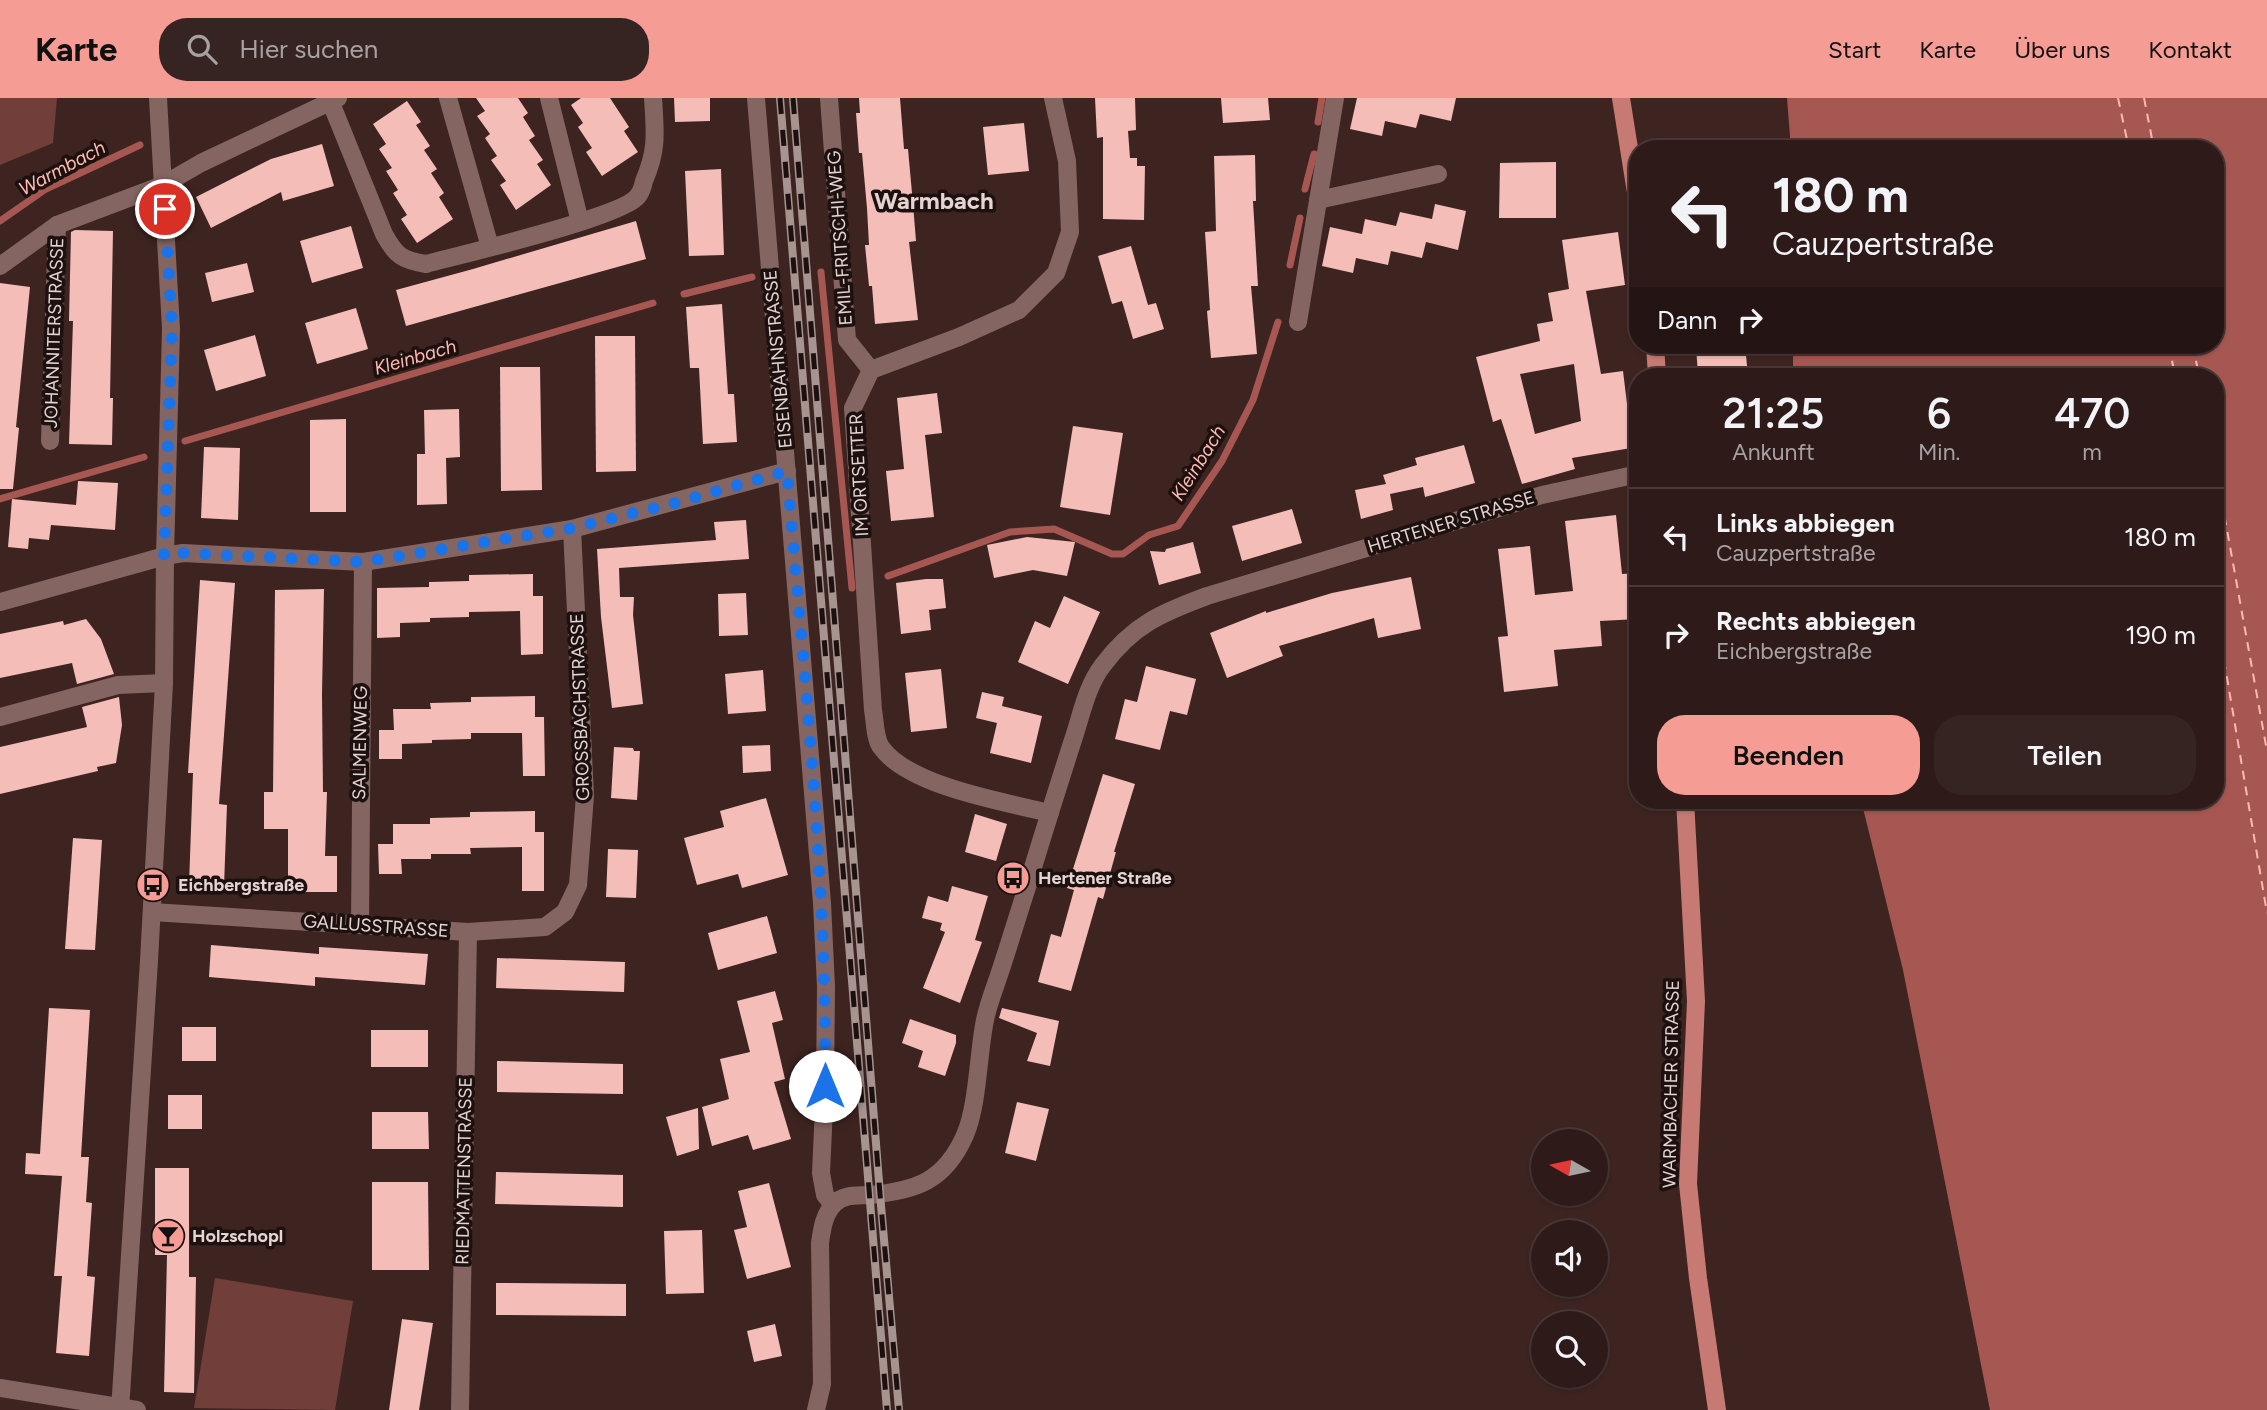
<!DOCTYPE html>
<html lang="de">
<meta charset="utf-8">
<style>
body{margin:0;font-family:Figtree,sans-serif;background:#362422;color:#f1f3f6;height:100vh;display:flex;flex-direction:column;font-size:26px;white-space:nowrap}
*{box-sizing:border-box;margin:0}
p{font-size:23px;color:#a7a1a2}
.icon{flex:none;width:38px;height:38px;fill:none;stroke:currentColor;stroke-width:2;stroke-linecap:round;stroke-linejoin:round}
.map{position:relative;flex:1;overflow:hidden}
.panel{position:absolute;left:1629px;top:270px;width:595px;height:441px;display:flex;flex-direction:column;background:#2e1b19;border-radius:28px;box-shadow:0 2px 5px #0004,0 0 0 2px #493938}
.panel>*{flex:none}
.hud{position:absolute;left:1629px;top:42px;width:595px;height:214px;border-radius:28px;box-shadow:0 2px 5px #0004,0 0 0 2px #493938;background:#2e1b19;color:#f1f3f6;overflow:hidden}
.needle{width:46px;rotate:279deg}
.tools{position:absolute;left:1531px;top:1031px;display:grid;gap:14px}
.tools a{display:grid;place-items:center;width:77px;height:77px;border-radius:50%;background:#2e1b19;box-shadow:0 2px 5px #0004,0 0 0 2px #493938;font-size:35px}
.pin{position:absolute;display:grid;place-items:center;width:60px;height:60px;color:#fff;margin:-30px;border:4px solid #fff;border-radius:50%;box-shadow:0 2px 7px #0007}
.me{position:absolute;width:77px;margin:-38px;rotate:0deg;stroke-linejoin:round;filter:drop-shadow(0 0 5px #0008)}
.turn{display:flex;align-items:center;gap:24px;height:147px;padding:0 28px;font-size:32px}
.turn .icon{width:91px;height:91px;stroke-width:2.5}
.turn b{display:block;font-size:49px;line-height:60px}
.then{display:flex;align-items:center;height:66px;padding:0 28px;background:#0003;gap:14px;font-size:26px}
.eta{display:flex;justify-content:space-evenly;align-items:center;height:119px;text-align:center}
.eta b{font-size:42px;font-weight:600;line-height:49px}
.action{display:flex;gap:14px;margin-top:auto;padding:14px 28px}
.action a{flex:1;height:80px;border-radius:28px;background:#f59c94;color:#111;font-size:28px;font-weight:600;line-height:80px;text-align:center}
.action a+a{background:#362422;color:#f1f3f6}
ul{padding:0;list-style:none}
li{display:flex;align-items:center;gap:21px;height:98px;padding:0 28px;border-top:2px solid #493938}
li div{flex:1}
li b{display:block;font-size:26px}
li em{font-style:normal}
header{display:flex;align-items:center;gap:42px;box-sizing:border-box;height:98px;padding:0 35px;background:#f59c94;color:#111}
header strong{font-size:33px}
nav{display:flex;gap:38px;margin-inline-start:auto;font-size:24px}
.search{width:490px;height:63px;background:#362422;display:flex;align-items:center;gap:18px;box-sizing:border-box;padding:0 24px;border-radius:28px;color:#a7a1a2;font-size:26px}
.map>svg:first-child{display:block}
.green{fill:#713e3a}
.water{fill:#a75751}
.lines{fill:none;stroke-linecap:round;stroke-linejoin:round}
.stream{stroke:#a75751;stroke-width:7}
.ferry{stroke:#ffb9b3;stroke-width:2;stroke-dasharray:9 7;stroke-linecap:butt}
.building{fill:#f4bdb8;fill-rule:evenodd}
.minor{stroke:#846562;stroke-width:18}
.primary{stroke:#c77973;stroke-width:18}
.rail-casing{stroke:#a79491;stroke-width:8}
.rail{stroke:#1c110f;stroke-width:5;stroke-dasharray:16;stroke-linecap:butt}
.route{stroke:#1a73e8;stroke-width:12;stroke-dasharray:0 21.6}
.labels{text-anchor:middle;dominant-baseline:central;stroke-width:7;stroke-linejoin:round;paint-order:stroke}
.street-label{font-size:18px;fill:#e5d4d2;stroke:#1c110f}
.poi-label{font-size:18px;font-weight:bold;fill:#e5d4d2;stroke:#1c110f;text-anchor:start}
.water-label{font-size:19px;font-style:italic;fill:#ffb9b3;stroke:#1c110f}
.district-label{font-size:24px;font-weight:bold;fill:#e5d4d2;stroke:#1c110f}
</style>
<header>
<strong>Karte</strong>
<div class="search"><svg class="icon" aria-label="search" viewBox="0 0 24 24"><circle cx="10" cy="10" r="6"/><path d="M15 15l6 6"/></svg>Hier suchen</div>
<nav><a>Start</a><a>Karte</a><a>Über uns</a><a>Kontakt</a></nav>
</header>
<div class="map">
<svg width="2267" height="1312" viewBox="0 0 2267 1312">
<rect width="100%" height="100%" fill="#3d2421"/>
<g class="green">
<polygon points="0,0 57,0 53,45 0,67"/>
<polygon points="215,1180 353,1203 335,1312 194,1310"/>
</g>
<polygon class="water" points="1787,0 2267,0 2267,1312 1990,1312 1903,872 1861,702 2216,702 2216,278 1793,278 1793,247 2216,247 2216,51 1791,51"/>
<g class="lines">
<g class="stream">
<polyline points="1318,24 1322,0"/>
<polyline points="1305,91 1314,56"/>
<polyline points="0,123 46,91 140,47"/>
<polyline points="1290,167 1300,120"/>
<polyline points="821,174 852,490"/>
<polyline points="684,196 752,179"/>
<polyline points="185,343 653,205"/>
<polyline points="0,401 144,359"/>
<polyline points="888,478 1010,434 1054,431 1112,456 1123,456 1149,437 1178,428 1222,363 1253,302 1278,224"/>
</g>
<g class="ferry">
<polyline points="2118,0 2129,51"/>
<polyline points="2144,0 2154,51"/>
<polyline points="2169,247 2175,278"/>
<polyline points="2193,247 2199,278"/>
<polyline points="2216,371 2267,653"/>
<polyline points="2216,515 2267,815"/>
</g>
</g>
<g class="building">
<polygon points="476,0 518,0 528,15 523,19 535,38 529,42 543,62 537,66 551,87 516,112 500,87 506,83 491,62 497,58 485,40 490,36 477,18 485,13"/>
<polygon points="581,0 610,0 629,29 624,33 638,54 602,78 586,54 592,50 578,29 583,25 571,7"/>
<polygon points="674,0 710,0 710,23 675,24"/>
<polygon points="859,0 900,0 904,51 908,51 913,106 916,143 909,144 918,222 875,226 872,188 869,188 865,147 869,147 867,110 862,55 859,55 856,15 860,15"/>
<polygon points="1095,0 1135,0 1136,32 1128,33 1130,60 1137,60 1137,68 1145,68 1144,122 1103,121 1103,39 1097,40"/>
<polygon points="1221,0 1268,0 1270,22 1223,25"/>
<polygon points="1357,0 1456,0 1451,23 1420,16 1416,30 1385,23 1382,38 1350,31"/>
<polygon points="407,3 421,24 416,27 430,48 424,52 437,71 431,75 444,95 439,99 453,121 417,145 401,121 407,117 393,95 398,92 386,73 392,70 379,51 386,46 373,26"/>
<polygon points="1024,25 1029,73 988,77 983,29"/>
<polygon points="322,46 334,88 283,103 281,94 211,130 196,99 271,61"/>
<polygon points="1255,57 1256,103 1253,103 1258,188 1251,188 1257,256 1211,260 1207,213 1210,212 1205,134 1216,133 1214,58"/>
<polygon points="1556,64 1556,120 1499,120 1500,65"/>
<polygon points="721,71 724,157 689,158 685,73"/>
<polygon points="1435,106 1466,113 1458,152 1426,144 1422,160 1391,153 1388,167 1356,160 1353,175 1322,168 1330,129 1362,136 1365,121 1396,128 1400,114 1432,121"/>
<polygon points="636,123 646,161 406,228 396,192 473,171"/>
<polygon points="351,128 363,170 312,185 300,143"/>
<polygon points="75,132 113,133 110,300 113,300 112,347 69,346 73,223 69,223 71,134"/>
<path d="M 1618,134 L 1625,187 L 1586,193 L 1601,276 L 1623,273 L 1628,314 L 1631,313 L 1637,349 L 1572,360 L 1575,371 L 1522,386 L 1501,321 L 1493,324 L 1476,259 L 1540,243 L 1537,226 L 1553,223 L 1548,195 L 1569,191 L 1562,142 ZM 1574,266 L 1581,323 L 1535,336 L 1520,276 Z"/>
<polygon points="1131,148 1148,207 1156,205 1164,231 1133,241 1122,203 1112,206 1098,158"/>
<polygon points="247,165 254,194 212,204 205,175"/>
<polygon points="0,185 30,189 16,329 19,330 13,391 0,391"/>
<polygon points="722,206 728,296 734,296 737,344 703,346 699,270 690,270 686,209"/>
<polygon points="356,210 368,251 317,266 305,225"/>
<polygon points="255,237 266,278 216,293 204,252"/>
<polygon points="595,238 635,238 636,373 596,374"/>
<polygon points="1696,247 1745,247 1748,278 1698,278"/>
<polygon points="500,269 540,269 542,392 501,393"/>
<polygon points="937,295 942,335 925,337 934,419 891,423 886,373 904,371 897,300"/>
<polygon points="459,311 460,359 446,360 447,406 417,407 417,356 425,356 424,312"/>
<polygon points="346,321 346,414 310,414 310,322"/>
<polygon points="1073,328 1123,335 1110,417 1060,409"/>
<polygon points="1464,347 1475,385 1425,399 1423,389 1390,396 1393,412 1361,421 1355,392 1386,386 1383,377 1417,367 1415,360"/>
<polygon points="204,349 240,350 238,422 201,420"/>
<polygon points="78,383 118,385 115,432 51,427 49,442 29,440 28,451 8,449 12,401 76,407"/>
<polygon points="1292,411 1302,445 1242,463 1232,428"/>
<polygon points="1616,417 1622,476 1638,475 1638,521 1600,523 1602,548 1554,552 1558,588 1504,594 1498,539 1508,538 1498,451 1530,448 1535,497 1573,493 1565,423"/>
<polygon points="746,422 749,461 619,470 620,499 634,499 633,517 643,606 612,610 601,519 597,451 716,442 714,424"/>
<polygon points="1027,439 1075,444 1067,478 1033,472 994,480 987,447"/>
<polygon points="1193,444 1201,475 1159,487 1150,453 1165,454 1166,451"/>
<polygon points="533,476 533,498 543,498 543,556 521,557 520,513 469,514 469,519 430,520 430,524 400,525 400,539 377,540 377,490 429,489 429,484 469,483 469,477"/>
<polygon points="1411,479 1421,531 1378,540 1374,520 1279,548 1283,558 1227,580 1210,535 1266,513 1266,515 1332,495"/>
<polygon points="926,481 943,481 946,510 929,512 931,532 901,536 896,485"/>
<polygon points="200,482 235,485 219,706 227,707 224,788 189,787 193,675 188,675"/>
<polygon points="324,491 322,596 323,694 327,694 325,758 337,758 337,794 288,794 288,731 264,731 264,694 273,694 275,492"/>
<polygon points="746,495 748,537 719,538 718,496"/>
<polygon points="1064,498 1100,514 1068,586 1018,564 1035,523 1050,530"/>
<polygon points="86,521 101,541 114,576 77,586 72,565 0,580 0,536 63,523 64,527"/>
<polygon points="1146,568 1196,581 1187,617 1170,613 1160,652 1115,641 1125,601 1137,604"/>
<polygon points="941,571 947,630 911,634 905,575"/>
<polygon points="763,572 766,613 728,616 725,576"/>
<polygon points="982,594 1004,599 1002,608 1042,618 1031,665 990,655 997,625 976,620"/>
<polygon points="535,598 535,619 544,619 545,678 523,678 522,635 471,635 471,641 432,642 432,645 402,646 402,661 379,661 379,632 394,632 393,611 431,611 430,605 471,604 471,599"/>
<polygon points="119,599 122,627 116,665 97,669 98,673 0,696 0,649 87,629 82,609"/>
<polygon points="770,647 771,673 743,675 742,648"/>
<polygon points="614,649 633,650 634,653 640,653 637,702 611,700"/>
<polygon points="1103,676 1135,686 1114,754 1116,754 1103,801 1098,799 1071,893 1038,884 1051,836 1061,839 1074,792 1067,790"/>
<polygon points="766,700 788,777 742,790 738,776 697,787 684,740 724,729 720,713"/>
<polygon points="535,713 535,734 544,734 544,793 522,793 522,749 470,750 471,756 431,756 431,761 401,761 402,776 379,776 378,746 393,746 393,726 430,726 430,720 470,719 470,714"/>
<polygon points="975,716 1007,726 996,763 965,754"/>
<polygon points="73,740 102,742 95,852 65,851"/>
<polygon points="608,751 638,752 636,800 606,799"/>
<polygon points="952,788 988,798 975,842 982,844 960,905 923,890 945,834 940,832 942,825 922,820 928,798 948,804"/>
<polygon points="767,818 777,855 718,872 708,835"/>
<polygon points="211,847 319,856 319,849 428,856 425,887 315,879 315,888 209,879"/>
<polygon points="497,860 625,864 624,894 496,890"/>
<polygon points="775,893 783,922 772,925 785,981 774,984 791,1041 753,1052 748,1037 712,1048 702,1009 729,1001 720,961 750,954 737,903"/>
<polygon points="49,910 90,912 81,1059 89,1059 86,1104 92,1105 87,1178 95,1179 89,1258 56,1255 62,1178 54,1178 62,1078 25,1076 26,1055 40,1056"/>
<polygon points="1002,910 1059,923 1050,968 1027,963 1037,935 999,920"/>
<polygon points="910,921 956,937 956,945 945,978 918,969 923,953 902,945"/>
<rect x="182" y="929" width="34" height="34"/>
<rect x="371" y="932" width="57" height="37"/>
<polygon points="497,963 623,966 623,996 497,994"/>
<rect x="168" y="997" width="34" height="34"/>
<polygon points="1017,1004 1049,1011 1036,1063 1005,1055"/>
<polygon points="698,1010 699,1051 677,1058 666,1019"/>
<polygon points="372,1014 428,1014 429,1051 372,1051"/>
<polygon points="155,1070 189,1070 189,1179 196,1179 194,1295 164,1294 167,1157 155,1157"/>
<polygon points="496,1074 623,1077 623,1109 495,1106"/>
<polygon points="372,1084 428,1084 429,1172 372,1172"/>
<polygon points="769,1085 791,1169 747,1181 734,1132 747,1129 738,1093"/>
<polygon points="702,1132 704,1195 666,1196 664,1133"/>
<polygon points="496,1185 626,1186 626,1218 496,1217"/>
<polygon points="402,1221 433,1225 419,1312 389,1312"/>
<polygon points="775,1226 782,1258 754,1264 747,1233"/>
</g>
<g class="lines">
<g class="minor">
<path d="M 329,0 L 384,136 C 396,158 402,162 426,166 C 459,157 623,119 638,98 C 641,94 643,88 644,83 C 658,51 655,34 653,0"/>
<polyline points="448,0 490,149"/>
<polyline points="549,0 580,124"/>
<polyline points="756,0 822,805 826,889 825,988 821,1075 825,1097 833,1107"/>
<polyline points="829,0 847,242 871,272"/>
<polyline points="1318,102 1438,76"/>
<polyline points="0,168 57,127 163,87 201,65 338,0"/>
<polyline points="1298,224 1335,0"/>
<polyline points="50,343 57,127"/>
<polyline points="0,504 165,458 183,455 363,464 572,431 787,373"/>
<polyline points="0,619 118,587 164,585"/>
<path d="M 1050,715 C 1004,704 908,688 881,649 C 875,641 875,623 873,612 L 853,310 L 871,272 L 959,239 L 1019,212 L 1056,175 L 1070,134 L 1067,63 L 1053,0"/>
<polyline points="152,814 468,834 545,829 565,814 578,787 585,698 572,431"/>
<polyline points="360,826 363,464"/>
<polyline points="0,1290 137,1312"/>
<polyline points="120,1312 149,863 164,585 165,458 171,231 158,0"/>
<polyline points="460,1312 468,834"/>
<path d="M 816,1312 L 822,1286 L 820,1145 C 822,1131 824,1116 834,1106 C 844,1096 856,1098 869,1097 C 916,1093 945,1083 965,1037 C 978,1007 978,956 985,922 C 988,907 994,892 999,877 C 1009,847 1018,817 1028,786 C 1042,739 1057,692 1072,645 C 1081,619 1086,589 1103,567 C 1133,527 1161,515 1207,498 L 1542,397 L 1638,376"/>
</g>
<g class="primary">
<polyline points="1621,0 1638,107"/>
<polyline points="1655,247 1657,278"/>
<polyline points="1685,702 1696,903 1688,1086 1698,1180 1717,1312"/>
</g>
<defs>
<g id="rail">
<polyline points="780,0 887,1312"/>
<polyline points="793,0 880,1096 899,1312"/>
</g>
</defs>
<use href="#rail" class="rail-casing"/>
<use href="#rail" class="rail"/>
</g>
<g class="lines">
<path class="route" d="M 165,111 L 172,231 L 164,458 L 183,455 L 363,464 L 572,430 L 675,405 L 787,373 C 804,578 827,783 825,988"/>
</g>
<defs>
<symbol id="bus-disc" viewBox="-11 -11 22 22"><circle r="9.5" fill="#f59c94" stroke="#1c110f"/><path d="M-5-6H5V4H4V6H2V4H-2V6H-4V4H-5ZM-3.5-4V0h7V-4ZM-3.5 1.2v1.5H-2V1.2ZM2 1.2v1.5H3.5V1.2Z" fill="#111"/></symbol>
<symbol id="bar-disc" viewBox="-11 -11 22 22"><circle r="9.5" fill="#f59c94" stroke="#1c110f"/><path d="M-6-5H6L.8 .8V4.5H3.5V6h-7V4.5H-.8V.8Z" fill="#111"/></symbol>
</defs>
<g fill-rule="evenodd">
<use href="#bus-disc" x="994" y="761" width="38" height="38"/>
<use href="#bus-disc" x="134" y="768" width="38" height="38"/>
<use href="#bar-disc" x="149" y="1119" width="38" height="38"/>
</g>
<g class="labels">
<g class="street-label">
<text transform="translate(840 140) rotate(-94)">EMIL-FRITSCHI-WEG</text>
<text transform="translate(54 235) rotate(-88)">JOHANNITERSTRASSE</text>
<text transform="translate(778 261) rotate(-95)">EISENBAHNSTRASSE</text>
<text transform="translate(859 377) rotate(-93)">IM ORTSETTER</text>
<text transform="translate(1451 424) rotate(-17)">HERTENER STRASSE</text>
<text transform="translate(580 609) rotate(-92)">GROSSBACHSTRASSE</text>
<text transform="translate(360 645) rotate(-89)">SALMENWEG</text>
<text transform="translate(376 828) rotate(4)">GALLUSSTRASSE</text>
<text transform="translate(1671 986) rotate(-89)">WARMBACHER STRASSE</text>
<text transform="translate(464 1073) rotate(-89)">RIEDMATTENSTRASSE</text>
</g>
<g class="poi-label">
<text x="1038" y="780">Hertener Straße</text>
<text x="178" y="787">Eichbergstraße</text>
<text x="192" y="1138">Holzschopl</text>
</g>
<g class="water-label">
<text transform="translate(62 70) rotate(-28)">Warmbach</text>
<text transform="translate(415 259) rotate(-16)">Kleinbach</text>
<text transform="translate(1198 365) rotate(-58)">Kleinbach</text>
</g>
<g class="district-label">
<text x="934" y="102">Warmbach</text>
</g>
</g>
</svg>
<div class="tools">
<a><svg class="needle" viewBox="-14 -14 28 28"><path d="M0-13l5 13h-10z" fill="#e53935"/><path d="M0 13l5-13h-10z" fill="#a7a1a2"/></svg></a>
<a><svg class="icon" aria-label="sound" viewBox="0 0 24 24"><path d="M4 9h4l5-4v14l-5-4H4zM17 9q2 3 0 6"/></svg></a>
<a><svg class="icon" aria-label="search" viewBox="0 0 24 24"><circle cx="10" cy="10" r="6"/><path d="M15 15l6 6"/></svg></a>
</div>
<div class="pin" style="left:165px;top:111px;background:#d93025"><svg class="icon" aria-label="arrive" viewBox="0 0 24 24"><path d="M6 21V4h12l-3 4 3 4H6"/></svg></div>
<svg class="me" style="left:825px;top:988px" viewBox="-20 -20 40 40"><circle r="19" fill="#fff"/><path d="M0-13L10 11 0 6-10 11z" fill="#1a73e8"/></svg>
<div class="hud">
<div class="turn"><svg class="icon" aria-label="left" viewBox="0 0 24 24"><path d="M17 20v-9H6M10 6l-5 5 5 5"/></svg><div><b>180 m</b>Cauzpertstraße</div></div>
<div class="then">Dann<svg class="icon" aria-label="right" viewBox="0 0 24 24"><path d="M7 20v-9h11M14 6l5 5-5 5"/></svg></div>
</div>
<section class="panel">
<div class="eta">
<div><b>21:25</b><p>Ankunft</p></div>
<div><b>6</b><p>Min.</p></div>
<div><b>470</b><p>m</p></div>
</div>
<ul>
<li><svg class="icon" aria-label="left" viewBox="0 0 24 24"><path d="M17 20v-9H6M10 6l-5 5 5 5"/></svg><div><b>Links abbiegen</b><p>Cauzpertstraße</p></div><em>180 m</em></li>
<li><svg class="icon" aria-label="right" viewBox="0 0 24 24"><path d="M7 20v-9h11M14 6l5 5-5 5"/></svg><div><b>Rechts abbiegen</b><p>Eichbergstraße</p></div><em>190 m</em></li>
</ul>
<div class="action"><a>Beenden</a><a>Teilen</a></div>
</section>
</div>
